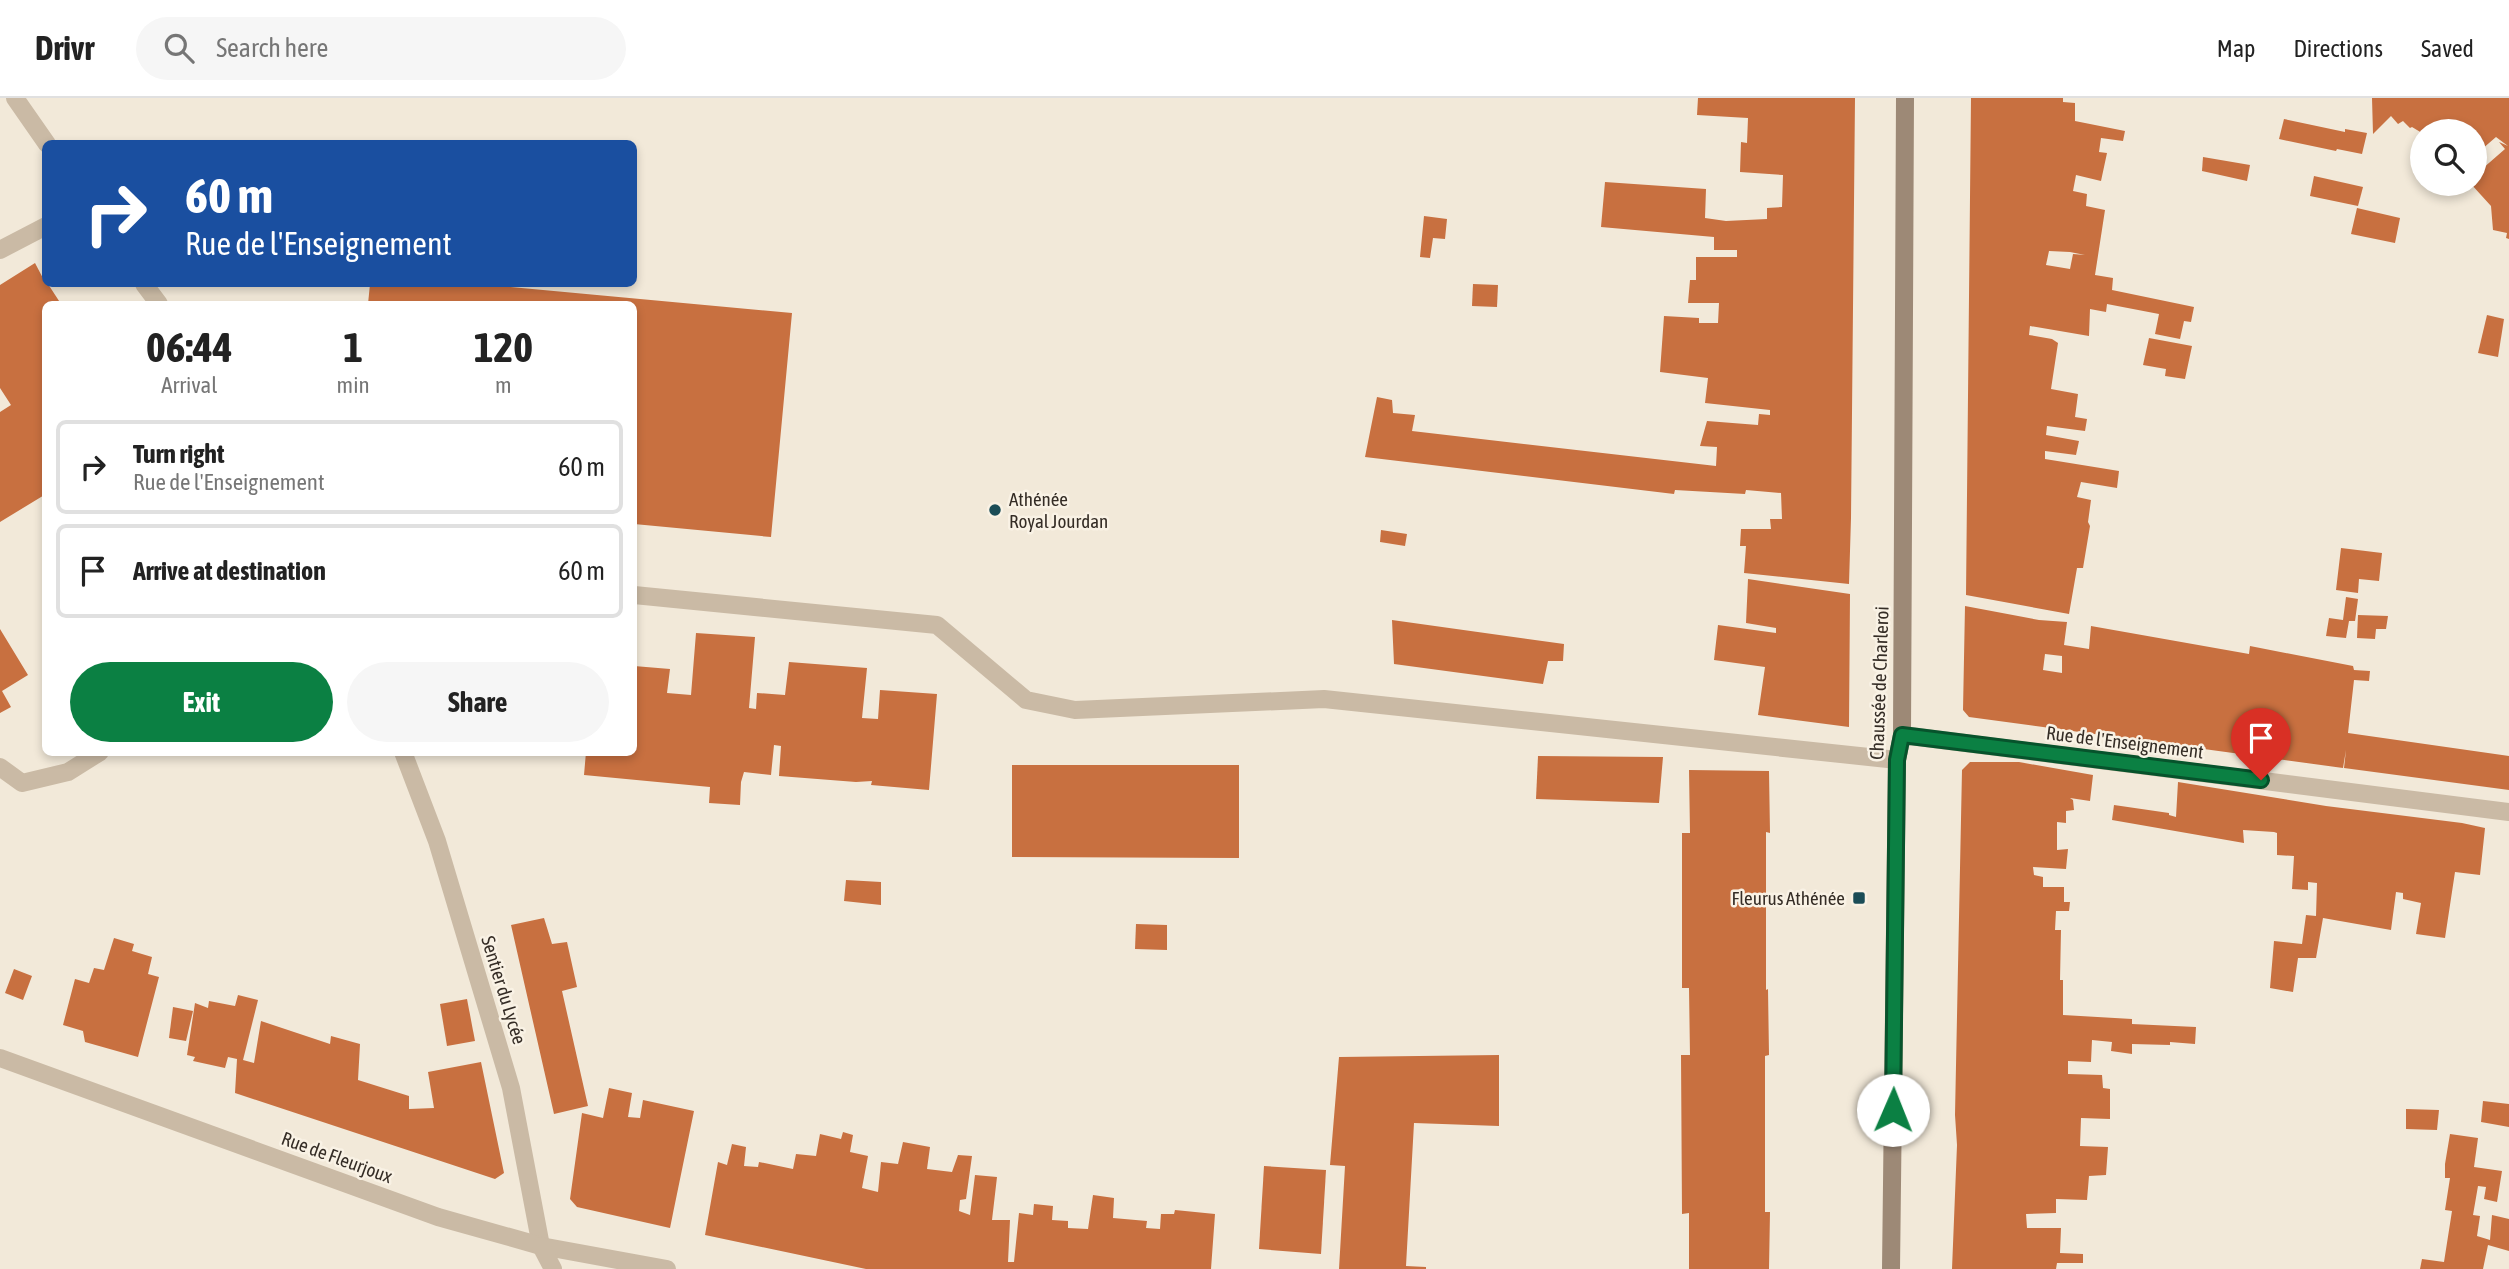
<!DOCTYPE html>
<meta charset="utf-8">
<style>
body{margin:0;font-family:"Asap Condensed",sans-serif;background:#f6f6f6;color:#222;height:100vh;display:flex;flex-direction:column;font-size:26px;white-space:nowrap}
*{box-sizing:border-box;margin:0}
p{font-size:23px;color:#767676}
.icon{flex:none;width:38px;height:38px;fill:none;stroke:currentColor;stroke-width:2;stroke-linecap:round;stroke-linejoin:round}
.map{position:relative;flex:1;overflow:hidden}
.details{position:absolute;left:42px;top:203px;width:595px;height:455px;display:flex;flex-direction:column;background:#fff;border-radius:10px;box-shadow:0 4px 10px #0003}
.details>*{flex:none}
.hud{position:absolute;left:42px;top:42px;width:595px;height:147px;border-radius:10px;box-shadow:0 4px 10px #0003;background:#1a4fa0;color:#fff;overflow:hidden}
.controls{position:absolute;left:2410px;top:21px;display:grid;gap:14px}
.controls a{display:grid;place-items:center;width:77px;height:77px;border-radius:50%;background:#fff;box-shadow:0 4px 10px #0003;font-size:35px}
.pin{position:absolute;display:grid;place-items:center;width:60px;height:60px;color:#fff;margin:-72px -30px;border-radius:50% 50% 50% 0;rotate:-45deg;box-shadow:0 0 7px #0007}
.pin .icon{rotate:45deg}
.me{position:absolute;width:77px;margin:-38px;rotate:1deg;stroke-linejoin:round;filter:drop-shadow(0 0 5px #0008)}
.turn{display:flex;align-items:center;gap:24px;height:147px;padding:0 28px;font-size:32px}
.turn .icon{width:91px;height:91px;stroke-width:2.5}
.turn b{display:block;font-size:49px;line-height:60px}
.eta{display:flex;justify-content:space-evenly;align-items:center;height:119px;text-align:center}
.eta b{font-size:42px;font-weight:700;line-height:49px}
.cta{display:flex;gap:14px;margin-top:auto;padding:14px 28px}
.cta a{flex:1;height:80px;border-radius:42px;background:#0b8043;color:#fff;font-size:28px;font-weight:700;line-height:80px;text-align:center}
.cta a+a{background:#f6f6f6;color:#222}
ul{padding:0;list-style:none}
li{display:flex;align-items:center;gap:21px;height:94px;margin:0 14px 10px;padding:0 14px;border:4px solid #e0e0e0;border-radius:10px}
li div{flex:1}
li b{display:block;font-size:26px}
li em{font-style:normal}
header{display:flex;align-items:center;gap:42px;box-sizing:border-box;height:98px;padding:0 35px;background:#fff;border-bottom:2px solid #e0e0e0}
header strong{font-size:33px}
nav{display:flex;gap:38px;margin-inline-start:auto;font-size:24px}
.search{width:490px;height:63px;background:#f6f6f6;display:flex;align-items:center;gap:18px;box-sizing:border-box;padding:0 24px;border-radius:38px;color:#767676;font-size:26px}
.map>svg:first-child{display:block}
.building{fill:#c87040;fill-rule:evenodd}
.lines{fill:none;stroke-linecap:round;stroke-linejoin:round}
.service{stroke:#cabaa5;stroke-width:18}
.minor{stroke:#cabaa5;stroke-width:18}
.tertiary{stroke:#cabaa5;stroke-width:18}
.secondary{stroke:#9d8976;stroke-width:18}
.route-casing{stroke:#07532c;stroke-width:18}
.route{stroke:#0b8043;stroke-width:12}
.poi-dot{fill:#1b4d57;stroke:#f9f2e5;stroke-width:2.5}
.labels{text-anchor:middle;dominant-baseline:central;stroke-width:5;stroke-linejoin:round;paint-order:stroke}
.poi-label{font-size:19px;fill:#352d26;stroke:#f9f2e5;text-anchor:start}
.street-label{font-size:19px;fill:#352d26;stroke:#f9f2e5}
</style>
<header>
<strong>Drivr</strong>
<div class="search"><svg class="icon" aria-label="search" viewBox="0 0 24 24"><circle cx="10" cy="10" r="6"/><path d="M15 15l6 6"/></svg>Search here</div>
<nav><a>Map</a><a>Directions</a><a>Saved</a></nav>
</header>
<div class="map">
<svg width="2509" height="1171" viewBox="0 0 2509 1171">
<rect width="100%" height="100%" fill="#f2e9d9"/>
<g class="building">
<polygon points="1698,0 1855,0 1851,420 1849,486 1744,475 1746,448 1740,448 1741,431 1771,431 1770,421 1782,421 1781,395 1746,392 1745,396 1675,392 1674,396 1365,359 1377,299 1392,302 1393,315 1415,317 1412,333 1716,368 1717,349 1700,348 1707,323 1758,327 1759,316 1770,317 1770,312 1705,305 1708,280 1660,274 1664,218 1699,220 1699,225 1718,225 1719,205 1688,205 1690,182 1696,182 1696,159 1737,159 1737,152 1714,152 1714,139 1601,129 1605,84 1706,91 1705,120 1726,123 1767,121 1767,110 1782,109 1783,77 1740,74 1741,44 1747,45 1748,20 1697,17"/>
<path d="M 1971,0 L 2063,0 L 2063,4 L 2075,5 L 2075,23 L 2125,33 L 2123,43 L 2101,40 L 2099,54 L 2107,55 L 2101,83 L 2076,77 L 2073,93 L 2087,96 L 2086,108 L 2105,112 L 2095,177 L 2113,180 L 2112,192 L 2194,209 L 2191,224 L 2184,223 L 2180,241 L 2155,236 L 2159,216 L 2107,206 L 2106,214 L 2090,211 L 2089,238 L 2030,228 L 2029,237 L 2052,241 L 2058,245 L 2051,291 L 2078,296 L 2075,319 L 2087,321 L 2085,333 L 2047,328 L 2046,337 L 2079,343 L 2076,357 L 2045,353 L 2045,361 L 2119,373 L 2117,390 L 2081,384 L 2077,399 L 2091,402 L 2088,424 L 2090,428 L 2083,470 L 2077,470 L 2069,516 L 1966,497 ZM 2049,153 L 2070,154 L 2085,157 L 2073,156 L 2070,171 L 2046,167 Z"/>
<polygon points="2372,0 2509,0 2509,141 2506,140 2507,135 2493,132 2491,108 2471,86 2474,86 2474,78 2505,51 2499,44 2508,48 2496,39 2474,58 2474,33 2422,33 2422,35 2412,29 2410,30 2403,23 2398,26 2391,18 2373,36"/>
<polygon points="2284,21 2345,34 2345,31 2367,35 2362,56 2337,51 2336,53 2279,41"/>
<polygon points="2203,59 2250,67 2247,83 2202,73"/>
<polygon points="2314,78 2363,89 2358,108 2310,98"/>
<polygon points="2357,110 2400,120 2395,145 2351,136"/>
<polygon points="1424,118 1447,121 1445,141 1433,140 1430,160 1420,159"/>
<polygon points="35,165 46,186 48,186 61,206 46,206 46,396 0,424 0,314 11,307 0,290 0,187"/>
<polygon points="370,186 478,186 792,215 771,439 634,426 634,206 368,206"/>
<polygon points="1473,186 1498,187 1497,209 1472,208"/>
<polygon points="2487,217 2504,221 2498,259 2478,255"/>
<polygon points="2149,240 2192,248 2185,281 2165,278 2166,271 2143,267"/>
<polygon points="1381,432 1407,436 1405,448 1380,444"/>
<polygon points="2341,450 2382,455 2379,483 2359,481 2358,495 2336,492"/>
<polygon points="1748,481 1850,496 1849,629 1758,617 1765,569 1714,562 1718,527 1776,535 1776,530 1746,525"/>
<polygon points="2346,499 2358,501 2355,523 2349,523 2346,540 2326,538 2329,520 2343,522"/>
<path d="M 1965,508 L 2039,522 L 2067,524 L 2064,547 L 2089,551 L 2091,528 L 2249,556 L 2250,548 L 2353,568 L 2354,572 L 2370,573 L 2369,583 L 2354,582 L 2348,635 L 2509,658 L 2509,692 L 2344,670 L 2346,652 L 2343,670 L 1969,619 L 1963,612 ZM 2045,556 L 2062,558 L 2062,575 L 2043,572 Z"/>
<polygon points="2358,517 2388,518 2386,531 2376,531 2375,541 2357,540"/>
<polygon points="1392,522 1564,546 1563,563 1548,563 1543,586 1394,566"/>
<polygon points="0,531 28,577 2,593 11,609 0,615"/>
<polygon points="696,535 755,539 749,610 756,611 757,595 785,597 789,564 867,570 862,620 878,621 880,592 937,596 929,692 871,687 872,683 856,684 779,678 781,648 774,647 771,677 744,674 741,684 740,707 709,705 710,689 584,677 586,654 634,654 634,568 670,571 667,595 691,597"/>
<polygon points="1538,658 1663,659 1659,705 1536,701"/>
<polygon points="1970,664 2019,664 2093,677 2090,703 2070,700 2073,702 2074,712 2066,713 2066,725 2057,724 2057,752 2068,751 2066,771 2033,769 2034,777 2043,779 2043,789 2064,789 2064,804 2070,804 2069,813 2056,813 2055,832 2061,832 2060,882 2063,882 2063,917 2132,921 2132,926 2196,929 2195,946 2170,944 2170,947 2132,946 2132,956 2111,953 2112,944 2092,942 2091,964 2068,963 2068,976 2102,977 2103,990 2110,991 2110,1021 2081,1020 2080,1048 2108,1049 2106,1077 2089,1078 2087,1102 2056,1101 2056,1115 2026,1116 2027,1130 2061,1130 2060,1155 2083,1156 2083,1165 2057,1165 2056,1171 1952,1171 1957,1047 1955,1017 1962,672"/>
<polygon points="1012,667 1239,667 1239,760 1012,759"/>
<polygon points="1689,672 1769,673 1770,735 1766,734 1766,892 1768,891 1769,957 1765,958 1765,1114 1770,1114 1769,1171 1689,1171 1689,1115 1682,1116 1681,957 1690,957 1689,890 1682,890 1682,735 1690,735"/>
<polygon points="2178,684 2326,708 2462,725 2485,730 2480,777 2455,774 2445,840 2416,836 2421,805 2403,801 2403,795 2396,794 2391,832 2323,820 2316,860 2298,860 2293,894 2270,890 2274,843 2302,846 2306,817 2316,818 2317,785 2308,784 2308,792 2292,791 2294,758 2277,757 2277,735 2274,734 2243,732 2244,745 2112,722 2114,707 2169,715 2169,717 2176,719"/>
<polygon points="846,782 881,784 881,807 844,803"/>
<polygon points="544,820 552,846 567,844 577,889 562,893 588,1008 554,1016 511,827"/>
<polygon points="1136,826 1167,827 1167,852 1135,851"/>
<polygon points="114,840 134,846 132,853 152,859 148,876 159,879 138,959 85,944 83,933 63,927 75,881 89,885 94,870 104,872"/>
<polygon points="14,871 32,878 23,902 5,895"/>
<polygon points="238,897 258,902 243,962 254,965 261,923 330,946 331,938 360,946 358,982 409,998 409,1011 434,1010 428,974 481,964 504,1075 495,1081 235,995 237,961 228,959 225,970 193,963 195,959 187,957 195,905 208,910 209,903 235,908"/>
<polygon points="467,901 475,943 447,948 440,906"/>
<polygon points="173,909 193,913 186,943 169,940"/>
<polygon points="1499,957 1499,1028 1414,1025 1406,1168 1426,1169 1426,1171 1339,1171 1345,1068 1330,1067 1339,959"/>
<polygon points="609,990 632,995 628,1019 640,1020 643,1002 694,1013 670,1130 577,1109 570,1101 582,1015 603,1020"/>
<polygon points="2483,1003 2509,1006 2509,1029 2481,1024"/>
<polygon points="2406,1011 2439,1012 2437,1032 2406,1031"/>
<polygon points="843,1034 853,1037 850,1054 868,1058 862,1090 878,1094 881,1064 898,1066 903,1044 930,1049 927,1071 952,1074 958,1057 972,1058 966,1101 960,1102 959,1113 970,1117 975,1077 997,1079 992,1122 1010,1122 1008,1164 1014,1164 1019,1115 1033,1117 1034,1106 1053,1108 1052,1122 1068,1123 1068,1130 1088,1131 1093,1097 1114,1100 1113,1120 1147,1123 1146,1130 1160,1131 1161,1116 1174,1116 1175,1112 1215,1116 1211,1171 866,1171 705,1137 718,1064 727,1067 732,1046 746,1049 744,1068 758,1069 759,1064 793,1071 796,1056 816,1058 820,1036 841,1041"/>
<polygon points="2450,1036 2478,1040 2474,1069 2502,1073 2497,1104 2484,1101 2486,1089 2478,1088 2473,1117 2480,1118 2477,1138 2490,1142 2492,1117 2509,1121 2509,1153 2488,1147 2483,1171 2420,1171 2422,1161 2444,1164 2452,1113 2445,1112 2450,1080 2445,1080 2445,1066"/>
<polygon points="1264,1068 1326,1072 1321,1156 1259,1151"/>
</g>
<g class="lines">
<g class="service">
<polyline points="0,152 46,128"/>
<polyline points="634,497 937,527 1026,602 1075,612 1324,601 1897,662"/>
<polyline points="0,669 22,685 68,674 100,654"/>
</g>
<g class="minor">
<polyline points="15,0 47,46"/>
<polyline points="144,186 159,206"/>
<polyline points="1902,637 2509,714"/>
<polyline points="403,654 437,743 511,990 541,1148"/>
</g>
<g class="tertiary">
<polyline points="0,960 438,1119 541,1148 667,1171"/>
<polyline points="541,1148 553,1171"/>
</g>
<polyline class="secondary" points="1891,1171 1897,662 1902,637 1905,0"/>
</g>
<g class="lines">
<defs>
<polyline id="route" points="1893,1012 1897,662 1902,637 2261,682"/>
</defs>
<use href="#route" class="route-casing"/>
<use href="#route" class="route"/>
</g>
<g class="poi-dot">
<circle cx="995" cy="412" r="7"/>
<rect x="1852" y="793" width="14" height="14" rx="3.5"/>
</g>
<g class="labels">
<g class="poi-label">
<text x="1009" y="401">Athénée<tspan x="1009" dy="22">Royal Jourdan</tspan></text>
<text x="1845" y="800" text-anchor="end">Fleurus Athénée</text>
</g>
<g class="street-label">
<text transform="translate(1879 585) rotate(-88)">Chaussée de Charleroi</text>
<text transform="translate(2125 644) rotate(7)">Rue de l'Enseignement</text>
<text transform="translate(504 892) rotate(73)">Sentier du Lycée</text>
<text transform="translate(337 1059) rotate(20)">Rue de Fleurjoux</text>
</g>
</g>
</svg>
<div class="controls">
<a><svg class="icon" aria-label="search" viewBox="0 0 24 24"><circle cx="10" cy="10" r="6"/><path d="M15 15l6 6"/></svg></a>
</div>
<div class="pin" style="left:2261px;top:682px;background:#d93025"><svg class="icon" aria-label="arrive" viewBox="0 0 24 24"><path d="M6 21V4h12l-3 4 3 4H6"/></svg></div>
<svg class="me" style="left:1893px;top:1012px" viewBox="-20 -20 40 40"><circle r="19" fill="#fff"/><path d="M0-13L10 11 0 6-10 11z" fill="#0b8043"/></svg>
<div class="hud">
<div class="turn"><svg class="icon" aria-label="right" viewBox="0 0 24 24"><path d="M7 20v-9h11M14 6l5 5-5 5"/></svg><div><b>60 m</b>Rue de l'Enseignement</div></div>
</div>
<section class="details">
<div class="eta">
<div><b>06:44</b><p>Arrival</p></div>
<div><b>1</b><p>min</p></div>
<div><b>120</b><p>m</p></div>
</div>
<ul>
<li><svg class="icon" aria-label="right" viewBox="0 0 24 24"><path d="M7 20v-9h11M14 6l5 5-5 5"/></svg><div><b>Turn right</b><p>Rue de l'Enseignement</p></div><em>60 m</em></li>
<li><svg class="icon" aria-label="arrive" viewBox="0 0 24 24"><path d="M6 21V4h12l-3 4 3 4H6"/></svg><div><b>Arrive at destination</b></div><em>60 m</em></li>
</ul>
<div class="cta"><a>Exit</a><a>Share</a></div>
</section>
</div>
